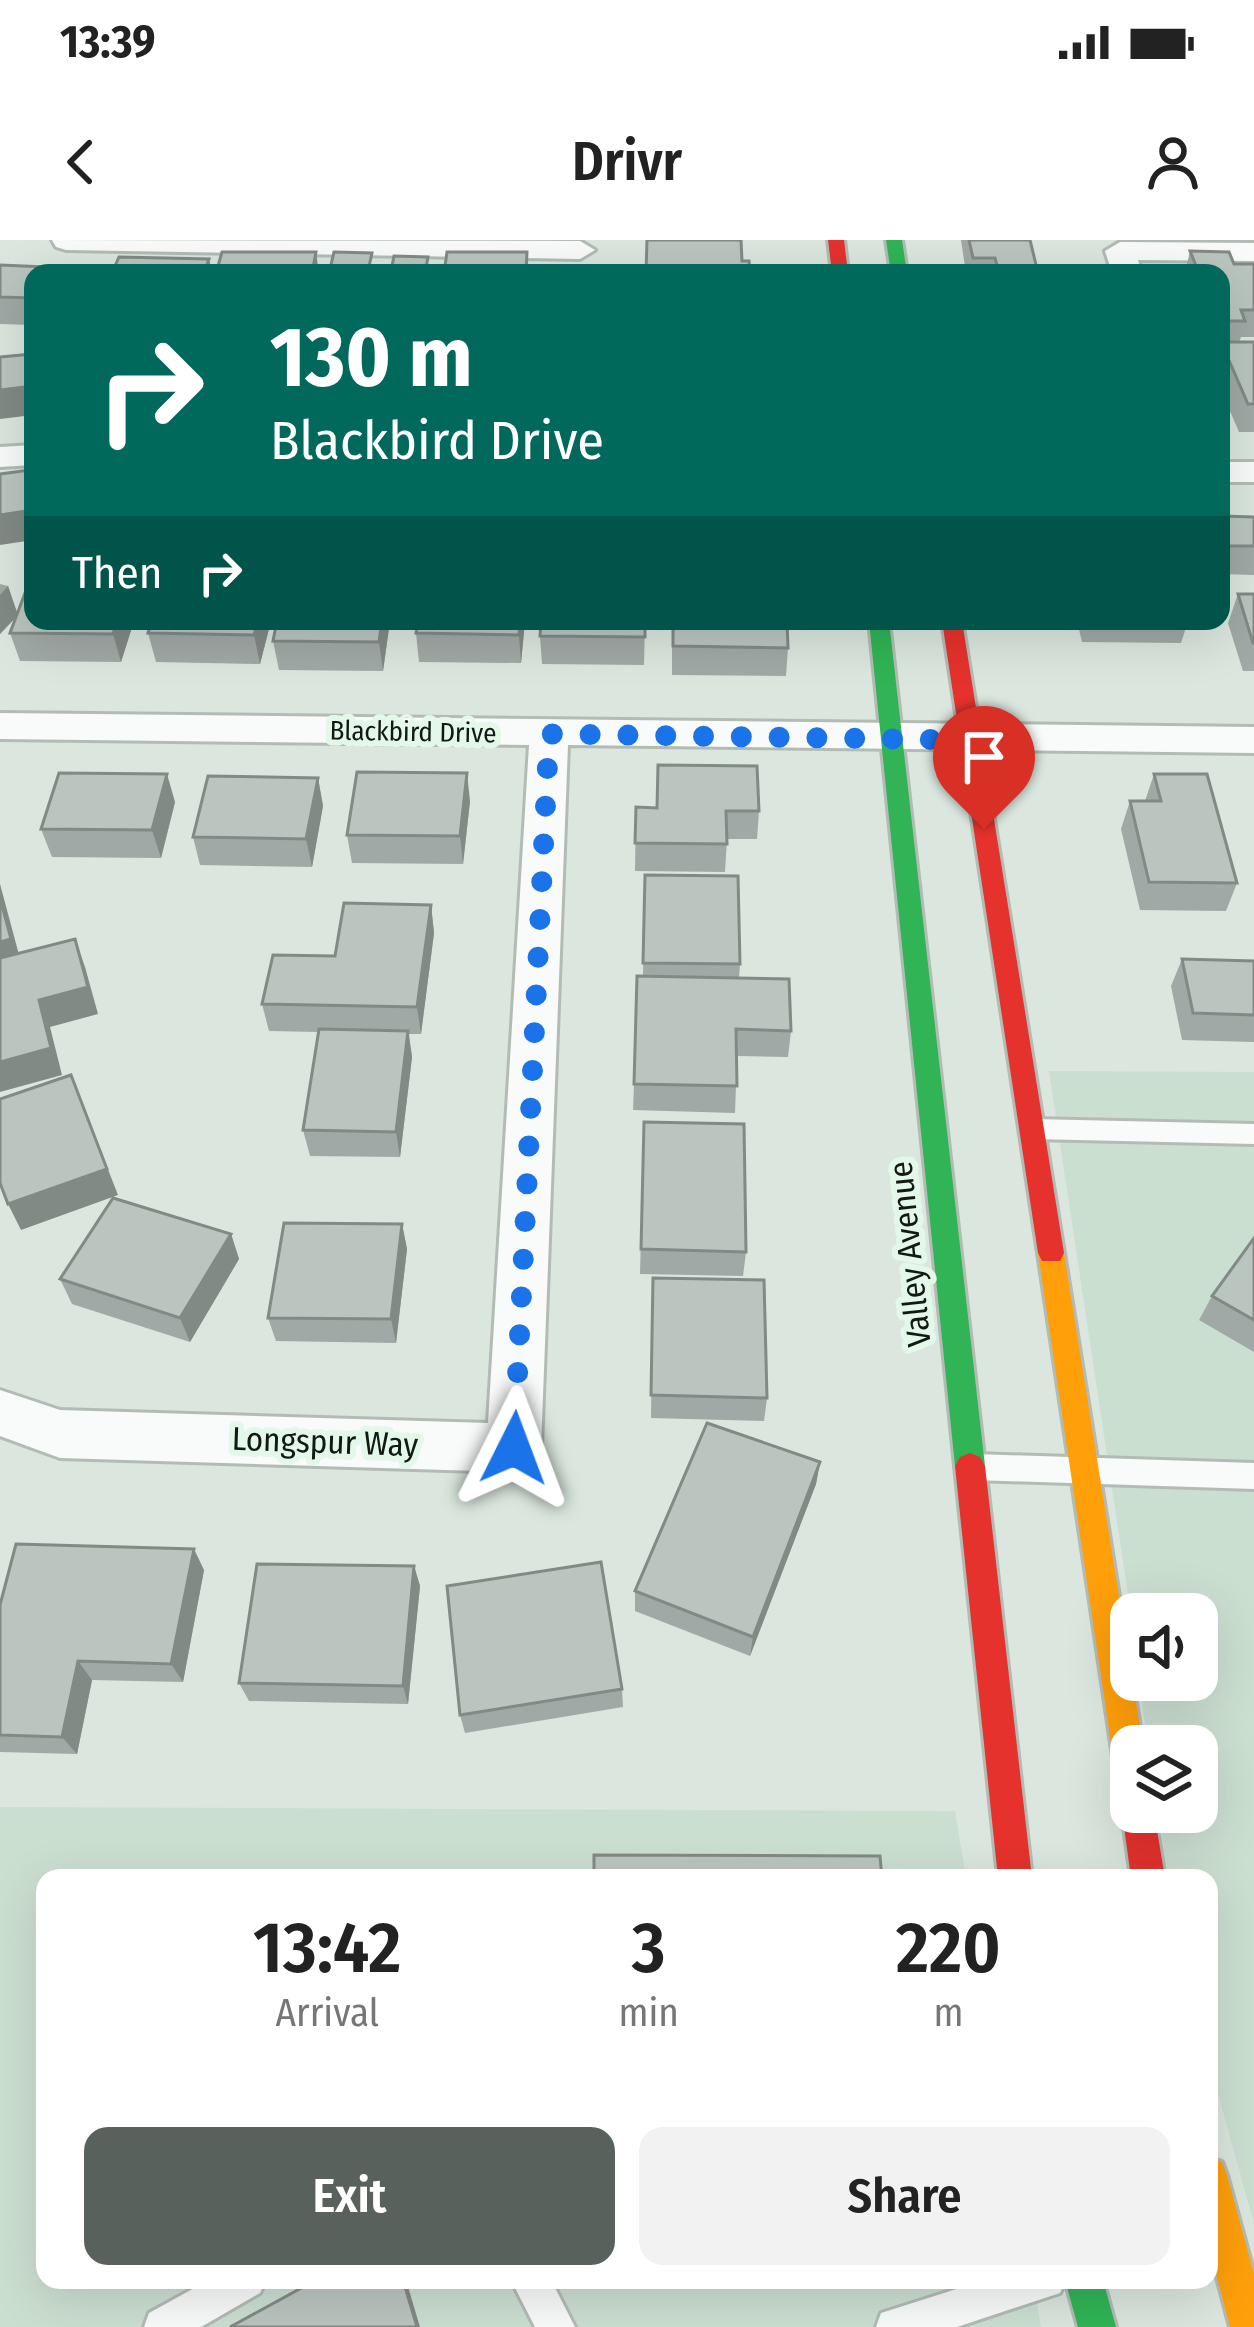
<!DOCTYPE html>
<style>
body{margin:0;font-family:"Fira Sans Condensed",sans-serif;background:#f2f2f2;color:#222;height:100vh;display:flex;flex-direction:column;font-size:45px;white-space:nowrap}
*{box-sizing:border-box;margin:0}
p{font-size:39px;color:#767676}
.icon{flex:none;width:66px;height:66px;fill:none;stroke:currentColor;stroke-width:2;stroke-linecap:round;stroke-linejoin:round}
.map{position:relative;flex:1;overflow:hidden}
.details{position:absolute;left:36px;top:1629px;width:1182px;height:420px;display:flex;flex-direction:column;background:#fff;border-radius:24px;box-shadow:0 12px 48px #0002}
.details>*{flex:none}
.banner{position:absolute;left:24px;top:24px;width:1206px;height:366px;border-radius:24px;box-shadow:0 12px 48px #0002;background:#00695c;color:#fff;overflow:hidden}
.tools{position:absolute;left:1110px;top:1353px;display:grid;gap:24px}
.tools a{display:grid;place-items:center;width:108px;height:108px;border-radius:24px;background:#fff;box-shadow:0 12px 48px #0002;font-size:60px}
.pin{position:absolute;display:grid;place-items:center;width:102px;height:102px;color:#fff;margin:-123px -51px;border-radius:50% 50% 50% 0;rotate:-45deg;box-shadow:0 0 12px #0007}
.pin .icon{rotate:45deg}
.me{position:absolute;width:132px;margin:-66px;rotate:3deg;stroke-linejoin:round;filter:drop-shadow(0 0 9px #0008)}
.turn{display:flex;align-items:center;gap:42px;height:252px;padding:0 48px;font-size:54px}
.turn .icon{width:156px;height:156px;stroke-width:2.5}
.turn b{display:block;font-size:84px;line-height:102px}
.then{display:flex;align-items:center;height:114px;padding:0 48px;background:#0003;gap:24px;font-size:45px}
.eta{display:flex;justify-content:space-evenly;align-items:center;height:204px;text-align:center}
.eta b{font-size:72px;font-weight:600;line-height:84px}
.action{display:flex;gap:24px;margin-top:auto;padding:24px 48px}
.action a{flex:1;height:138px;border-radius:24px;background:#58615b;color:#fff;font-size:48px;font-weight:600;line-height:138px;text-align:center}
.action a+a{background:#f2f2f2;color:#222}
.status{display:flex;justify-content:space-between;align-items:center;height:84px;padding:0 60px;background:#fff;direction:ltr}
.status svg{height:33px;fill:currentColor}
header{display:flex;justify-content:space-between;align-items:center;height:156px;padding:0 48px;background:#fff;font-size:54px;font-weight:600}
.map>svg:first-child{display:block}
.built{fill:#cbdfd1}
.lines{fill:none;stroke-linecap:round;stroke-linejoin:round}
.lane-casing{stroke:#b2bcb5;stroke-width:6}
.street-casing{stroke:#b2bcb5;stroke-width:6}
.fast-casing{stroke:#b2bcb5;stroke-width:6}
.slow-casing{stroke:#b2bcb5;stroke-width:6}
.jam-casing{stroke:#b2bcb5;stroke-width:6}
.lane{fill:#f9fbfa;fill-rule:evenodd}
.street{fill:#f9fbfa;fill-rule:evenodd}
.fast{fill:#30b455;fill-rule:evenodd}
.slow{fill:#ff9f0a;fill-rule:evenodd}
.jam{fill:#e5322d;fill-rule:evenodd}
.wall{fill:#a0a9a5}
.shaded-wall{fill:#828a86}
.building{fill:#bac5c0;stroke:#828a86;stroke-width:3}
.route{stroke:#1a73e8;stroke-width:21;stroke-dasharray:0 37.8}
.labels{text-anchor:middle;dominant-baseline:central;stroke-width:12;stroke-linejoin:round;paint-order:stroke}
.far-street-label{font-size:27px;fill:#121914;stroke:#e3f8e9}
.street-label{font-size:33px;fill:#121914;stroke:#e3f8e9}
</style>
<div class="status"><b>13:39</b><svg viewBox="0 0 49 12"><path d="M0 12V9h3v3zM5 12V6h3v6zM10 12V3h3v9zM15 12V0h3v12zM26 1h20v11H26zM47 4h2v5h-2z"/></svg></div>
<header><svg class="icon" aria-label="back" viewBox="0 0 24 24"><path d="M15 5l-7 7 7 7"/></svg>Drivr<svg class="icon" aria-label="person" viewBox="0 0 24 24"><circle cx="12" cy="8" r="4"/><path d="M4 21q1-7 8-7t8 7"/></svg></header>
<div class="map">
<svg width="1254" height="2087" viewBox="0 0 1254 2087">
<rect width="100%" height="100%" fill="#dae6de"/>
<g class="built">
<polygon points="1049,831 1254,832 1254,1984 1209,1821 1209,1638 1168,1638 1158,1572 1197,1572 1197,1506 1148,1506 1139,1440 1197,1440 1197,1374 1131,1374"/>
<polygon points="0,1567 955,1571 966,1638 45,1638 45,2040 1033,2040 1041,2087 0,2087"/>
</g>
<g class="lines">
<defs>
<g id="lane">
<polygon points="1033,879 1254,884 1254,904 1033,899 1020,889"/>
<polygon points="974,1214 1254,1223 1254,1249 974,1240 964,1236 959,1227 964,1218"/>
<polygon points="209,2040 266,2040 260,2053 201,2087 144,2087 149,2073"/>
<polygon points="511,2040 551,2040 575,2087 535,2087"/>
<polygon points="985,2040 1066,2040 1060,2053 957,2087 876,2087 881,2073"/>
</g>
<g id="street">
<polygon points="52,0 580,1 595,10 580,19 66,10 56,7"/>
<polygon points="1120,2 1254,3 1254,21 1138,20 1142,33 1112,33 1105,11"/>
<polygon points="33,205 33,225 0,227 0,207"/>
<rect x="1221" y="222" width="33" height="20"/>
<polygon points="0,473 1254,487 1254,513 568,505 541,1208 533,1225 514,1232 60,1218 0,1196 0,1150 60,1170 488,1183 529,505 0,499"/>
</g>
<g id="fast">
<polygon points="886,0 902,0 907,33 891,33"/>
<polygon points="869,381 889,381 985,1226 980,1235 970,1239 960,1235 955,1226"/>
<polygon points="1065,2040 1103,2040 1116,2087 1078,2087"/>
</g>
<g id="slow">
<polygon points="1051,1002 1060,1005 1064,1013 1143,1506 1131,1506 1131,1546 1120,1541 1115,1530 1038,1013 1042,1005"/>
<polygon points="1209,1917 1222,1922 1227,1935 1254,2034 1254,2087 1230,2087 1209,2007"/>
</g>
<g id="jam">
<polygon points="828,0 844,0 848,33 832,33"/>
<polygon points="942,381 962,381 1064,1013 1060,1021 1042,1021 1038,1013"/>
<polygon points="970,1213 980,1217 985,1226 1032,1638 998,1638 955,1226 960,1217"/>
<polygon points="1131,1558 1131,1572 1154,1572 1165,1638 1131,1638 1122,1572"/>
</g>
</defs>
<use href="#lane" class="lane-casing"/>
<use href="#street" class="street-casing"/>
<use href="#fast" class="fast-casing"/>
<use href="#slow" class="slow-casing"/>
<use href="#jam" class="jam-casing"/>
<use href="#lane" class="lane"/>
<use href="#street" class="street"/>
<use href="#fast" class="fast"/>
<use href="#slow" class="slow"/>
<use href="#jam" class="jam"/>
</g>
<g class="wall">
<polygon points="961,0 1030,0 1038,33 966,33"/>
<polygon points="1190,11 1234,24 1254,24 1254,97 1241,97 1239,102 1254,102 1254,192 1239,192 1221,150 1221,33 1185,33"/>
<polygon points="0,25 92,29 93,33 33,33 33,85 0,84"/>
<polygon points="1221,276 1254,277 1254,335 1221,334"/>
<polygon points="0,344 8,346 17,374 33,381 134,381 121,422 20,421 10,393 17,376 0,394"/>
<polygon points="1238,354 1254,354 1254,431 1243,431 1228,383"/>
<polygon points="152,381 271,381 260,424 156,422 148,393"/>
<polygon points="390,381 383,431 279,430 273,401"/>
<polygon points="418,381 525,381 521,423 419,422 416,393"/>
<polygon points="645,381 644,425 542,424 540,396"/>
<polygon points="672,381 788,408 786,436 672,435"/>
<polygon points="1077,381 1188,381 1181,403 1082,402"/>
<polygon points="1154,534 1237,643 1226,671 1140,670 1121,589 1130,561 1145,561"/>
<polygon points="318,538 323,566 312,627 200,625 193,597"/>
<polygon points="470,561 463,624 352,623 347,595"/>
<polygon points="175,562 161,618 52,617 41,589"/>
<polygon points="636,567 759,571 757,599 727,599 725,632 635,631"/>
<polygon points="645,635 740,724 739,738 791,791 788,817 737,816 735,873 633,870 634,844 643,736"/>
<polygon points="431,665 434,693 421,794 409,794 412,817 400,917 310,916 303,890 319,792 269,791 262,764 335,716"/>
<polygon points="1182,719 1254,721 1254,802 1182,800 1171,746"/>
<polygon points="644,882 746,1012 743,1036 640,1034"/>
<polygon points="402,984 407,1009 396,1103 276,1101 268,1078"/>
<polygon points="231,994 239,1019 190,1102 72,1064 60,1039"/>
<polygon points="1254,998 1254,1112 1199,1080 1212,1056"/>
<polygon points="653,1038 767,1158 764,1181 651,1178"/>
<polygon points="820,1222 816,1244 750,1416 635,1371 635,1351"/>
<polygon points="414,1326 420,1346 408,1464 249,1461 239,1443"/>
<polygon points="204,1330 183,1442 92,1440 77,1514 0,1512 0,1365"/>
<polygon points="622,1449 623,1467 465,1493 460,1475"/>
</g>
<g class="shaded-wall">
<polygon points="316,12 319,33 312,33"/>
<polygon points="209,19 212,33 204,33"/>
<polygon points="33,146 33,175 0,179 0,150"/>
<polygon points="33,270 33,300 0,305 0,275"/>
<polygon points="8,346 18,375 0,394 0,355"/>
<polygon points="117,381 134,381 121,422 113,394"/>
<polygon points="258,381 271,381 260,424 254,395"/>
<polygon points="382,381 390,381 383,431 379,402"/>
<polygon points="520,381 525,381 521,423 519,395"/>
<polygon points="467,533 470,561 463,624 460,596"/>
<polygon points="167,534 175,562 161,618 152,590"/>
<polygon points="318,538 323,566 312,627 306,599"/>
<polygon points="0,644 22,726 0,732"/>
<polygon points="431,665 434,693 421,794 417,767"/>
<polygon points="75,699 85,727 98,774 50,787 62,835 0,852 0,822"/>
<polygon points="408,791 412,817 400,917 396,892"/>
<polygon points="71,835 118,955 21,990 8,964"/>
<polygon points="402,984 407,1009 396,1103 391,1079"/>
<polygon points="231,994 239,1019 190,1102 180,1078"/>
<polygon points="820,1222 816,1244 750,1416 753,1397"/>
<polygon points="194,1309 204,1330 183,1442 171,1424"/>
<polygon points="414,1326 420,1346 408,1464 403,1446"/>
<polygon points="78,1421 92,1440 77,1514 62,1497"/>
<polygon points="403,2040 406,2040 420,2087 417,2087"/>
</g>
<g class="building">
<polygon points="647,0 741,0 742,21 749,21 750,33 646,33"/>
<polygon points="969,0 1030,0 1038,33 999,33 995,18 973,18"/>
<polygon points="1190,11 1229,12 1234,24 1254,24 1254,70 1241,70 1245,81 1221,81 1221,33 1199,33"/>
<polygon points="222,12 316,12 312,33 216,33"/>
<polygon points="334,12 372,13 368,31 391,31 394,16 428,17 425,33 329,33"/>
<polygon points="447,12 527,12 526,33 444,33"/>
<polygon points="119,17 209,19 204,33 112,33"/>
<polygon points="0,25 92,29 90,33 33,33 33,58 0,57"/>
<polygon points="1221,102 1254,102 1254,164 1248,164"/>
<polygon points="33,114 33,146 0,150 0,117"/>
<polygon points="30,230 33,270 0,275 0,234"/>
<polygon points="1221,276 1254,277 1254,306 1221,306"/>
<polygon points="28,345 33,345 33,381 117,381 113,394 10,393"/>
<polygon points="1238,354 1254,354 1254,403 1253,403"/>
<polygon points="152,381 258,381 254,395 148,393"/>
<polygon points="277,381 382,381 379,402 273,401"/>
<polygon points="418,381 520,381 519,395 416,393"/>
<polygon points="541,381 645,381 645,397 540,396"/>
<polygon points="673,381 787,381 788,408 673,406"/>
<polygon points="658,525 757,526 759,571 726,571 727,604 635,603 636,567 657,568"/>
<polygon points="357,532 467,533 460,596 347,595"/>
<polygon points="59,533 167,534 152,590 41,589"/>
<polygon points="1154,534 1207,534 1237,643 1149,642 1130,561 1161,561"/>
<polygon points="208,536 318,538 306,599 193,597"/>
<polygon points="645,635 738,636 740,724 643,723"/>
<polygon points="0,658 11,699 0,702"/>
<polygon points="344,663 431,665 417,767 262,764 273,715 335,716"/>
<polygon points="75,699 88,747 39,760 51,808 0,822 0,718"/>
<polygon points="1182,719 1254,721 1254,775 1193,773"/>
<polygon points="637,736 789,739 791,791 736,789 737,846 634,844"/>
<polygon points="319,789 408,791 396,892 303,890"/>
<polygon points="71,835 107,929 8,964 0,943 0,859"/>
<polygon points="644,882 744,884 746,1012 641,1009"/>
<polygon points="113,958 231,994 180,1078 60,1039"/>
<polygon points="284,983 402,984 391,1079 268,1078"/>
<polygon points="1254,998 1254,1080 1212,1056"/>
<polygon points="653,1038 764,1040 767,1158 651,1155"/>
<polygon points="707,1183 820,1222 753,1397 635,1351"/>
<polygon points="16,1304 194,1309 171,1424 78,1421 62,1497 0,1495 0,1365"/>
<polygon points="601,1322 622,1449 460,1475 447,1346"/>
<polygon points="257,1324 414,1326 403,1446 239,1443"/>
<polygon points="594,1615 880,1616 882,1638 594,1638"/>
<polygon points="316,2040 403,2040 417,2087 230,2087"/>
</g>
<g class="lines">
<polyline class="route" points="514,1208 549,494 970,500 984,589"/>
</g>
<g class="labels">
<g class="far-street-label">
<text transform="translate(413 492) rotate(1)">Blackbird Drive</text>
</g>
<g class="street-label">
<text transform="translate(910 1014) rotate(-96)">Valley Avenue</text>
<text transform="translate(325 1202) rotate(2)">Longspur Way</text>
</g>
</g>
</svg>
<div class="tools">
<a><svg class="icon" aria-label="sound" viewBox="0 0 24 24"><path d="M4 9h4l5-4v14l-5-4H4zM17 9q2 3 0 6"/></svg></a>
<a><svg class="icon" aria-label="layers" viewBox="0 0 24 24"><path d="M12 4l9 5-9 5-9-5zM3 14l9 5 9-5"/></svg></a>
</div>
<div class="pin" style="left:984px;top:589px;background:#d93025"><svg class="icon" aria-label="arrive" viewBox="0 0 24 24"><path d="M6 21V4h12l-3 4 3 4H6"/></svg></div>
<svg class="me" style="left:514px;top:1208px" viewBox="-20 -20 40 40"><path d="M0-17L14 15 0 8-14 15z" fill="#1a73e8" stroke="#fff" stroke-width="4"/></svg>
<div class="banner">
<div class="turn"><svg class="icon" aria-label="right" viewBox="0 0 24 24"><path d="M7 20v-9h11M14 6l5 5-5 5"/></svg><div><b>130 m</b>Blackbird Drive</div></div>
<div class="then">Then<svg class="icon" aria-label="right" viewBox="0 0 24 24"><path d="M7 20v-9h11M14 6l5 5-5 5"/></svg></div>
</div>
<section class="details">
<div class="eta">
<div><b>13:42</b><p>Arrival</p></div>
<div><b>3</b><p>min</p></div>
<div><b>220</b><p>m</p></div>
</div>
<div class="action"><a>Exit</a><a>Share</a></div>
</section>
</div>
